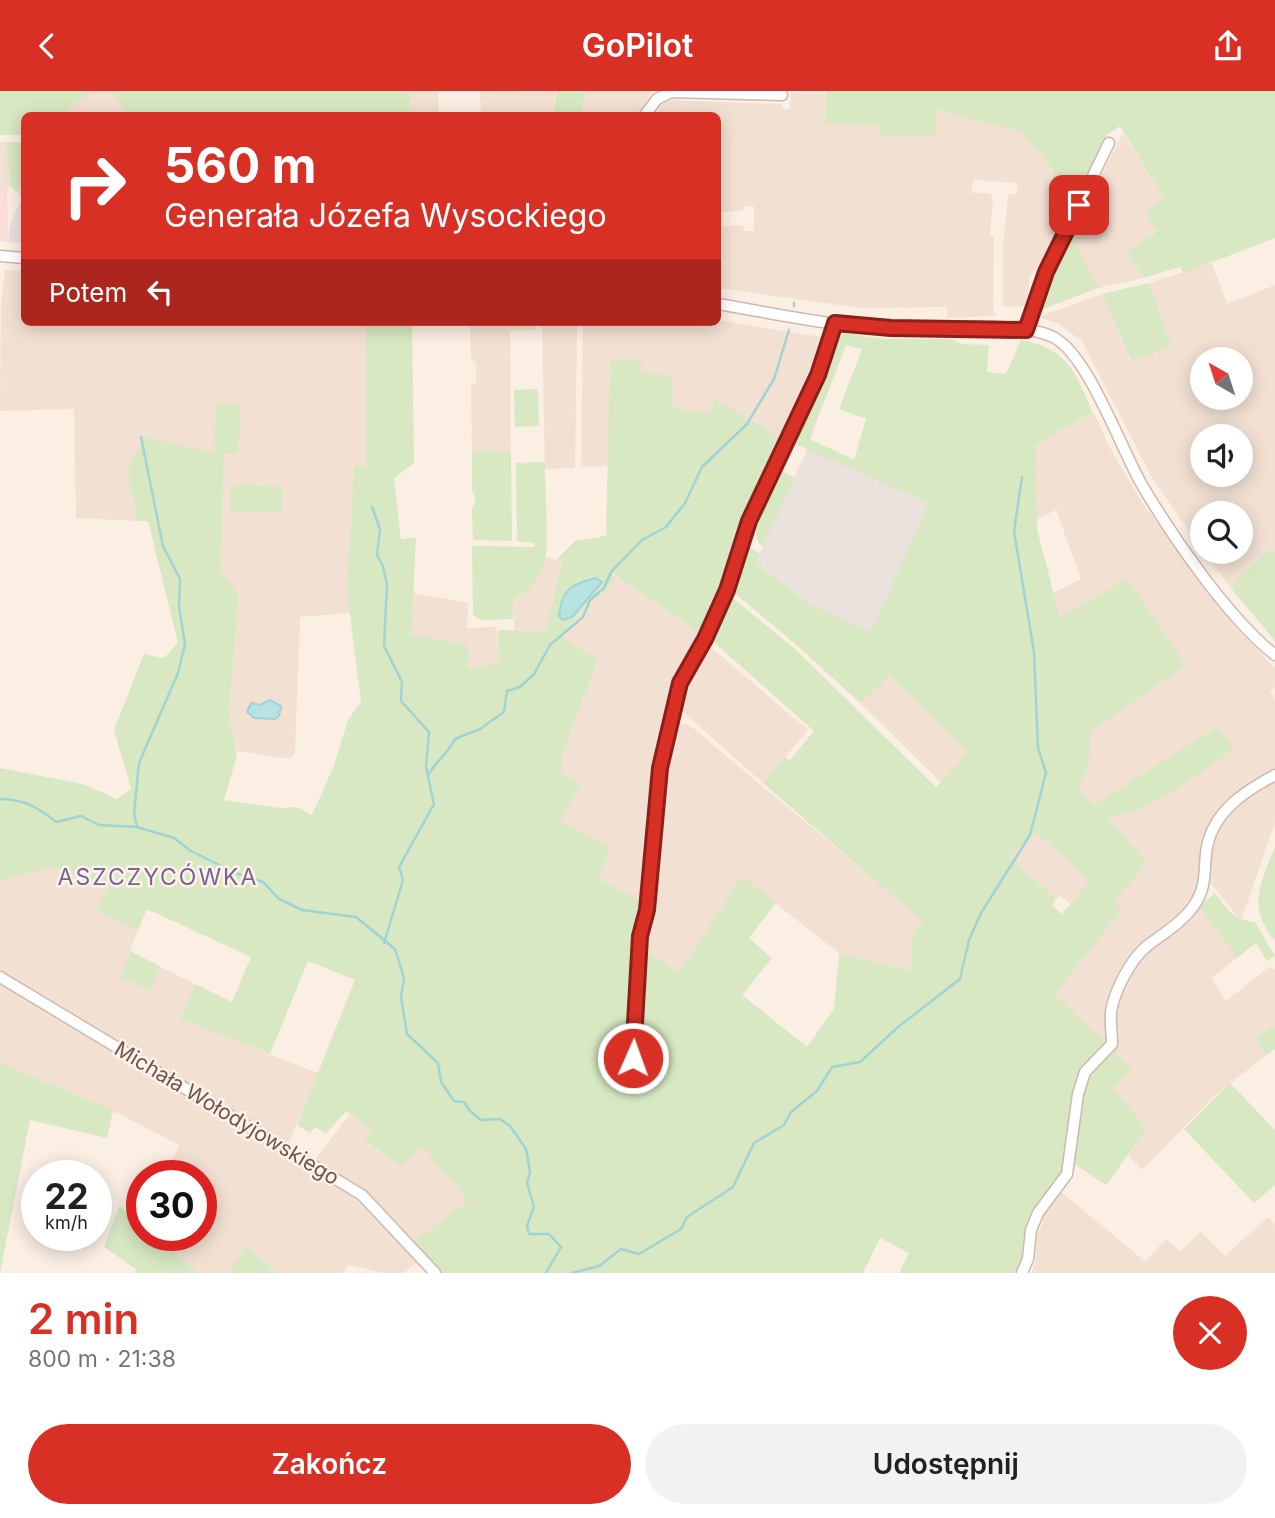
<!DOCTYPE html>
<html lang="pl">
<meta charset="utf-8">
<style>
body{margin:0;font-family:Inter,sans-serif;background:#f2f2f2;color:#202124;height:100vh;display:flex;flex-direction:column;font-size:26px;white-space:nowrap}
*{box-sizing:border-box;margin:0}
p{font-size:23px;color:#757577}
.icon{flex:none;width:38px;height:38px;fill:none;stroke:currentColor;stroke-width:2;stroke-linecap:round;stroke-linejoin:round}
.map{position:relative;height:1182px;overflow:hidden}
.side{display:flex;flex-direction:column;background:#fff;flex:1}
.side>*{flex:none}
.guide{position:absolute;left:21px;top:21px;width:700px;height:214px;border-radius:10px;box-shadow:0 4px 18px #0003;background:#d93025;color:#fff;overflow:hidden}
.needle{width:46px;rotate:321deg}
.controls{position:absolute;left:1190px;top:256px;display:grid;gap:14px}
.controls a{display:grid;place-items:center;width:63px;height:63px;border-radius:50%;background:#fff;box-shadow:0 4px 18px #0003;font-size:35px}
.speed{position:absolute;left:21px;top:1069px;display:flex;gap:14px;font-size:35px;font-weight:700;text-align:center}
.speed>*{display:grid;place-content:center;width:91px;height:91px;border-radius:50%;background:#fff;box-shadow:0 4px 18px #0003;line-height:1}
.speed small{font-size:18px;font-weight:400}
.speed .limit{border:10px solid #d22;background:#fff;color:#111}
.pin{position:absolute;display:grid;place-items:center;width:60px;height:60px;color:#fff;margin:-30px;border-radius:14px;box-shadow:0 4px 10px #0006}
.me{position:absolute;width:77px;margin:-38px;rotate:2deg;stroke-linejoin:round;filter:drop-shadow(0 0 5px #0008)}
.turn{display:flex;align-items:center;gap:24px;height:147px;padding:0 28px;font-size:32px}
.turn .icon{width:91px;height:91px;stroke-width:2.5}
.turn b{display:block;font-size:49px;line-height:60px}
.then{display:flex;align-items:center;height:66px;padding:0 28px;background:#0003;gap:14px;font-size:26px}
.round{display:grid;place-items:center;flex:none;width:74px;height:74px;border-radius:37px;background:#f2f2f2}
.headline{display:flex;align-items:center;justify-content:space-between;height:119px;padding:0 28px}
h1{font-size:42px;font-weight:600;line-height:52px;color:#d93025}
.button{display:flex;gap:14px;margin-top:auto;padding:14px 28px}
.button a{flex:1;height:80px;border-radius:42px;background:#d93025;color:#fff;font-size:28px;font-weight:600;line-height:80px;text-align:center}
.button a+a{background:#f2f2f2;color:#202124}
header{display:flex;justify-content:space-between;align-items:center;height:91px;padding:0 28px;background:#d93025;color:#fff;font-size:32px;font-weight:600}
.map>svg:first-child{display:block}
.residential{fill:#f2e0d3;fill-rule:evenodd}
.commercial{fill:#fbded8}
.industrial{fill:#ebe2de}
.green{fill:#d7e8c3;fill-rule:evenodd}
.water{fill:#b9e3e3;stroke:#a0d3d4;stroke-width:2}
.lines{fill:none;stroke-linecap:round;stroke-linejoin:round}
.stream{stroke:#a0d3d4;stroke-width:2.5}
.minor-casing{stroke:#ceb8ae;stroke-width:13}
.minor{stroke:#fff;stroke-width:10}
.route-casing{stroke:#8d1f18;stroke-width:18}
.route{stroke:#d93025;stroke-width:12}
.labels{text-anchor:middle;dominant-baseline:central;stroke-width:5;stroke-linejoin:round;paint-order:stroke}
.street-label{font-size:21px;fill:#72544b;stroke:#fef3ea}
.neighbourhood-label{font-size:23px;letter-spacing:2px;fill:#7a638e;stroke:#fef3ea}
</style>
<header><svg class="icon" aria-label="back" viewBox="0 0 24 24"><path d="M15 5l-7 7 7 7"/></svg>GoPilot<svg class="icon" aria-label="share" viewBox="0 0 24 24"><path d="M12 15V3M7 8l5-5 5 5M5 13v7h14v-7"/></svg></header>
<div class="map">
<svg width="1275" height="1182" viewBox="0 0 1275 1182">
<rect width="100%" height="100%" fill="#fbefe4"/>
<g class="residential">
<polygon points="90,0 112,0 126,24 64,24"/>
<polygon points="413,0 438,0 439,24 409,24 410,2"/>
<polygon points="480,0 556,1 553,24 481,24"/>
<polygon points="585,0 652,0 639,24 582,24"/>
<polygon points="791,2 827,3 826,32 878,35 879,44 936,19 1022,41 1054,80 1047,118 1064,137 1029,188 1027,215 1003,216 1003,154 1008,103 1017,103 1017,92 973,89 972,102 990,102 993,107 990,145 994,145 993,216 996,225 947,227 947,216 861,217 718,197 718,136 742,134 745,140 754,140 754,115 745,115 742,120 718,121 718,24 655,24 666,9 782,13 782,18 790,18"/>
<polygon points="1123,42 1164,108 1157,139 1127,159 1143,187 1098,197 1071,145"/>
<polygon points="0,51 6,51 10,95 7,100 0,100"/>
<path d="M 1212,172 L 1227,213 L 1275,194 L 1275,460 L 1264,463 L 1230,496 L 1203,460 L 1241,460 L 1241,422 L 1202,422 L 1202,459 L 1151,385 L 1082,250 L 1057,232 L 1038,226 L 1102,203 L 1130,270 L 1172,255 L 1149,192 ZM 1202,268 L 1241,268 L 1241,306 L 1202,306 ZM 1202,345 L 1241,345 L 1241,383 L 1202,383 Z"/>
<polygon points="5,179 24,180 24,231 366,231 366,375 354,376 347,500 350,522 300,526 295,661 291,668 237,660 229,623 239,504 221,481 224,365 132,401 137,430 76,427 74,318 0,320 1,213"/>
<polygon points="718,229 822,246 824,251 782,348 715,309 710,323 672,316 641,283 641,269 611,269 609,375 581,376 583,231"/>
<polygon points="470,231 536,231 536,239 510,240 511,360 472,360 471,295 476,293 476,273 471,266"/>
<polygon points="542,231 577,231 575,377 545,378"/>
<polygon points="1094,322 1110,357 1143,413 1238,539 1275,577 1275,596 1270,600 1275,609 1275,683 1215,729 1200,794 1186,816 1136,859 1110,905 1112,907 1108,954 1053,904 1123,819 1113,810 1147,772 1108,727 1145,716 1177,698 1234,657 1216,636 1093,715 1077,699 1033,544 1039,509 1081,488 1056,419 1021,436 1035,354"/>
<polygon points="547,466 562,471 546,540 514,539 513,509 521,506 533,491"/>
<polygon points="612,483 703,544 679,581 658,673 646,812 598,787 560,730 581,692 561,682 563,661 598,571 563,547 584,516 592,511"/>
<polygon points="413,502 468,512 467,537 496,536 500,573 468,577 411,543"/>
<polygon points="708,554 808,639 763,692 680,618 688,586"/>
<polygon points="888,584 969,661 941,691 860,612"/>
<polygon points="673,633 688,633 924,830 913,842 910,880 839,862 742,786 679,882 645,859 662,677"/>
<polygon points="1275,687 1275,731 1241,830 1210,791 1212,748 1244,704"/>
<polygon points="1035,740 1091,789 1070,812 1060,805 1056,808 1010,766"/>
<polygon points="49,776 108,796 97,821 138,839 120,886 150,899 161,876 195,893 180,928 318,982 288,1054 0,881 0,790"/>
<polygon points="1199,815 1237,867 1211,887 1226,910 1269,876 1275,879 1275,934 1255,948 1267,964 1215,1004 1142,1079 1128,1064 1147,1037 1112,997 1131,981 1114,959 1119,953 1115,945 1116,909 1145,863 1176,839"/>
<polygon points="0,889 310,1074 357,1109 418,1171 403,1182 383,1182 349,1174 341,1182 278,1182 247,1156 227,1182 198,1182 154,1145 201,1144 201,1085 166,1085 179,1054 108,1017 0,972"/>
<polygon points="350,1023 373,1038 364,1051 402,1076 420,1053 469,1110 412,1152 375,1112 313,1071"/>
<polygon points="1061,1101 1145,1170 1166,1148 1181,1160 1201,1141 1225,1165 1268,1126 1275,1134 1275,1182 1031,1182 1035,1173 1037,1144 1044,1130 1040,1125"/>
</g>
<polygon class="commercial" points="0,100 7,100 8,151 0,150"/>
<g class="industrial">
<polygon points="24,93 24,152 8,151 10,132 22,108 16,100"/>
<polygon points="808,356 930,411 871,540 811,514 756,472"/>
</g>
<g class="green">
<polygon points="0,0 90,0 64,24 24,24 24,44 0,44"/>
<polygon points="112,0 413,0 410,2 409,24 126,24"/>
<polygon points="557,0 585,0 582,24 553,24"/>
<polygon points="827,0 1275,0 1275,147 1184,182 1180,176 1143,187 1127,159 1157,140 1145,121 1164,108 1120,35 1107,44 1064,137 1047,118 1054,80 1022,41 936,19 936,44 879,44 878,35 825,32"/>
<polygon points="6,51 24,51 24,93 16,100 10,95"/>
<polygon points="1071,145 1098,197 1038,220 1039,209"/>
<polygon points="1149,192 1172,255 1131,270 1102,203"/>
<path d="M 366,231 L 412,231 L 414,372 L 394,387 L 401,448 L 416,447 L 411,543 L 467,554 L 468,577 L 499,573 L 498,539 L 546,540 L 562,472 L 556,469 L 575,450 L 606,445 L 610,269 L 641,268 L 641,283 L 673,284 L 672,316 L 710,323 L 715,308 L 782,348 L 752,403 L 724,498 L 703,544 L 613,483 L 613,493 L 584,516 L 563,547 L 598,570 L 563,661 L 561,682 L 581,692 L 560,730 L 610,757 L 598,787 L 646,812 L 627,976 L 655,985 L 658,964 L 637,960 L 645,859 L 679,882 L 742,785 L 776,812 L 749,847 L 772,867 L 742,904 L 807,956 L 834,918 L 839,862 L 910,880 L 913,842 L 923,831 L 763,692 L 785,666 L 790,669 L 814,640 L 709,547 L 729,504 L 795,558 L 936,696 L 969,661 L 889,585 L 860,612 L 792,550 L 731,499 L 746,454 L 760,463 L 756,472 L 811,514 L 871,540 L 929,412 L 795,353 L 795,347 L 839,248 L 844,242 L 886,248 L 952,248 L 961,253 L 989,254 L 987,281 L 1006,283 L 1021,249 C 1069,258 1075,281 1093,322 L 1035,354 L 1037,438 L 1060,527 L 1127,488 L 1186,574 L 1091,640 L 1088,676 L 1078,699 L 1094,714 L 1216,636 L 1235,657 L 1177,698 L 1145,716 L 1108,727 L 1147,772 L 1114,810 L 1123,819 L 1054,903 L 1108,954 L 1080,980 L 1074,999 L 1066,1064 L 1060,1087 L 1026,1136 L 1025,1171 L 1016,1182 L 899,1182 L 909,1162 L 880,1147 L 863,1182 L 439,1182 L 412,1152 L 468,1110 L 421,1054 L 402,1076 L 364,1050 L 372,1038 L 346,1020 L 326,1043 L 315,1036 L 310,1042 L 297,1034 L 355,889 L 308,870 L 270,963 L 180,928 L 195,893 L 232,911 L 251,866 L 147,818 L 138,839 L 96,820 L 108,796 L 50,776 L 0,790 L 0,677 L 83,693 L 117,708 L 131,698 L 114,639 L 144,563 L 164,567 L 178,552 L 148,430 L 137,430 L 132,401 L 129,400 L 129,374 L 145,346 L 214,362 L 216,312 L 241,313 L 238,363 L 216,362 L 224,365 L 221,481 L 239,504 L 229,622 L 237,664 L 224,709 L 280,717 L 297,716 L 312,724 L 333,677 L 348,629 L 361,611 L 347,500 L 354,375 L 366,375 ZM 846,254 L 862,258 L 839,318 L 866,328 L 854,369 L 810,348 ZM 1035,741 L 1090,789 L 1062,823 L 1052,814 L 1056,808 L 1010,766 Z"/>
<polygon points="538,298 539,335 515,336 514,299"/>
<polygon points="472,360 511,360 512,450 473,449 472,418 476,408 472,400"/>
<path d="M 545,371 C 545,402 548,434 546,464 C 546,479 526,505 513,509 L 513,528 L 481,529 L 473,524 L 472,455 L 535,456 L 535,452 L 517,450 L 516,372 Z"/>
<path d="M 781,380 L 795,387 L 763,456 C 744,442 767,394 781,380 Z"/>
<polygon points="231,394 283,395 282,421 230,421"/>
<polygon points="1275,460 1275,550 1230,496 1264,463"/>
<path d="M 1275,756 L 1275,850 C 1247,816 1260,792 1275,756 Z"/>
<path d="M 1215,802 C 1227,818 1234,830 1255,831 L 1275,865 L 1267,870 L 1256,852 L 1237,867 L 1199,815 Z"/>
<polygon points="130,860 161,876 150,900 120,886"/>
<polygon points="1275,934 1275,958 1267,964 1255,948"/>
<polygon points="1114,959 1132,981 1112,997 1147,1037 1106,1094 1073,1072 1085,988"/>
<polygon points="0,972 113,1019 107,1047 30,1029 0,1182"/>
<polygon points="1230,992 1275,1039 1275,1094 1254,1112 1184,1038"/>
<polygon points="119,1115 142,1134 142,1144 154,1145 198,1182 135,1182 136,1178 104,1156"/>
<polygon points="247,1156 278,1182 227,1182"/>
</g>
<g class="water">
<path d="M 596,487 L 602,491 L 572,526 L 563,529 L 559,525 C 562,499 570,493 596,487 Z"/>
<polygon points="270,609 281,615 279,625 275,628 254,627 247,621 251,612 260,614"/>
</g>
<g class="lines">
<g class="stream">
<polyline points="794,215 794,212"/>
<polyline points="372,416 380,438 377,464 383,475 387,494 384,555 402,591 401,610 429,641 426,676 434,713 399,776 403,789 384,852"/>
<path d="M 428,684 C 437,669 448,663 455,648 L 480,638 L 504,621 L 507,600 L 520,596 L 534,583 L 550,554 L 583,526 L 590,509 L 604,497 L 611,481 L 642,449 L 666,436 L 685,412 L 702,376 L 747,333 L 774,288 L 789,239"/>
<path d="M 0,708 C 23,708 38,716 56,731 L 81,725 L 99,734 L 137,736 L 174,747 L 191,760 L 235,782 L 263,791 L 279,808 L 302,819 L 356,826 L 395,858 L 404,887 L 401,906 L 407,943 L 438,972 L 441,991 L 454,1010 L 464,1011 L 469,1019 L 481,1029 L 500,1028 L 510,1035 L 526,1058 L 530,1081 L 527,1092 L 534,1116 L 527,1135 L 529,1143 L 549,1143 L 561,1156 L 546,1182"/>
<polyline points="137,735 134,722 139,672 178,582 185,553 179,516 180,488 163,455 141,346"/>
<polyline points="572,1182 599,1175 621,1158 639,1163 681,1138 687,1126 733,1096 754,1052 784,1034 791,1021 817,1000 832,976 860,971 898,936 960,888 969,849 981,822 1030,744 1046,682 1038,657 1034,561 1014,440 1022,386"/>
</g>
<defs>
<g id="minor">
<polyline points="645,24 657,8 671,1 782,4"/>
<polyline points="0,165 24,167"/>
<path d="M 718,213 C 766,221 815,232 864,236 C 909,239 1018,228 1053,246 C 1088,263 1121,358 1142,394 C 1172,445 1229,528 1275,564"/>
<polyline points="1025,239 1046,181 1109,52"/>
<polyline points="0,886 362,1104 435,1182"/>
<polyline points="647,975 633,967 641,845 647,819 660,677 680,592 705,548 727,499 749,430 818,284 835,232"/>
<path d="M 1022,1182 L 1028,1168 L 1031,1139 L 1038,1122 L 1067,1083 L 1078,1003 L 1085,981 L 1112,953 C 1112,942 1110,931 1111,921 C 1114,900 1131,868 1147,855 C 1164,842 1183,831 1195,813 C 1208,793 1203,777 1207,756 C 1214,720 1245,700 1275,684"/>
</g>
</defs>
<use href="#minor" class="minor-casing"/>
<use href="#minor" class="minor"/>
</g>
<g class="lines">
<defs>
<polyline id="route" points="633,967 640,845 647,819 660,677 680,592 705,548 727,499 749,430 818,284 835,232 891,237 1026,239 1046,181 1079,114"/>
</defs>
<use href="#route" class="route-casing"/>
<use href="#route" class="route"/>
</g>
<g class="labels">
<g class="street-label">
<text transform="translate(227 1022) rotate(31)">Michała Wołodyjowskiego</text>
</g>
<g class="neighbourhood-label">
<text x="158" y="786">ASZCZYCÓWKA</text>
</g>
</g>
</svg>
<div class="controls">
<a><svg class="needle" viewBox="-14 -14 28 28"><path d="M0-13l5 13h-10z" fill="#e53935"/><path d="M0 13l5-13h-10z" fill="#757577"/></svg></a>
<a><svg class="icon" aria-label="sound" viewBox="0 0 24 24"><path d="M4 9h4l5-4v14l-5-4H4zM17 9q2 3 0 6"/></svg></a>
<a><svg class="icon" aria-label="search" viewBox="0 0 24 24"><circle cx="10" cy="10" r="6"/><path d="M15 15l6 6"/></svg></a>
</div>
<div class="speed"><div>22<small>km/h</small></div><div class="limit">30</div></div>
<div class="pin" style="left:1079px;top:114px;background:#d93025"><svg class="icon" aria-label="arrive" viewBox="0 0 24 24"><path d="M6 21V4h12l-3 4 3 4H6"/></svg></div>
<svg class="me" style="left:633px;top:967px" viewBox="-20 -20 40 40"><circle r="17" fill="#d93025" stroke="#fff" stroke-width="3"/><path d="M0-11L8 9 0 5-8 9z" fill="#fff"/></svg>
<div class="guide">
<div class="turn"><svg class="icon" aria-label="right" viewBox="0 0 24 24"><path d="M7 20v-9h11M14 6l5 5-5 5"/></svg><div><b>560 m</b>Generała Józefa Wysockiego</div></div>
<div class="then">Potem<svg class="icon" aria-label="left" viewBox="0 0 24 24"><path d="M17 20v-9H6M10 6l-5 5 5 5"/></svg></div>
</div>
</div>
<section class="side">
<div class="headline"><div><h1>2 min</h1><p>800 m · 21:38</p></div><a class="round" style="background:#d93025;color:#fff"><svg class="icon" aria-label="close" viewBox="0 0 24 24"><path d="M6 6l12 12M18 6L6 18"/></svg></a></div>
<div class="button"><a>Zakończ</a><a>Udostępnij</a></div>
</section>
